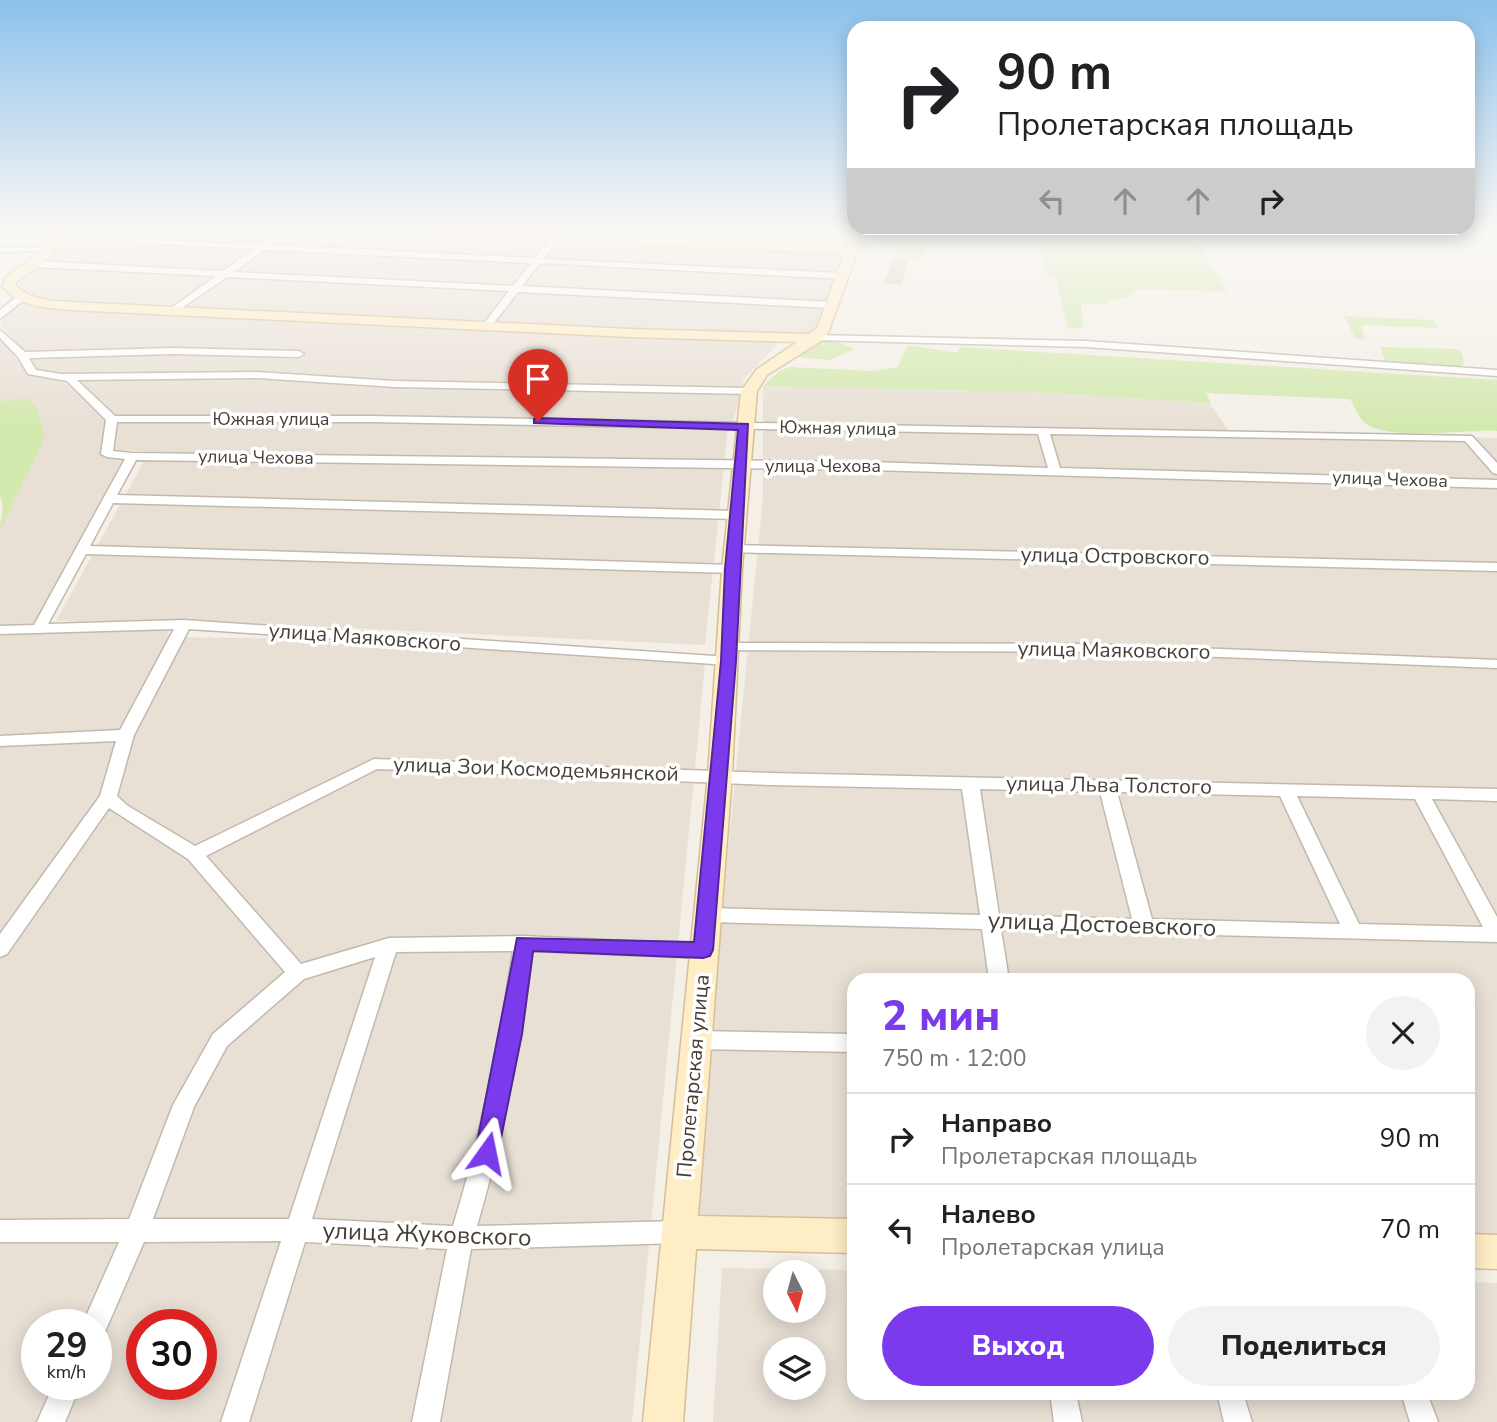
<!DOCTYPE html>
<html lang="ru">
<meta charset="utf-8">
<style>
body{margin:0;font-family:"Nunito Sans",sans-serif;background:#f2f2f2;color:#202124;height:100vh;display:flex;flex-direction:column;font-size:26px;white-space:nowrap}
*{box-sizing:border-box;margin:0}
p{font-size:23px;color:#757577}
.icon{flex:none;width:38px;height:38px;fill:none;stroke:currentColor;stroke-width:2;stroke-linecap:round;stroke-linejoin:round}
.map{position:relative;flex:1;overflow:hidden}
.details{position:absolute;left:847px;top:973px;width:628px;height:427px;display:flex;flex-direction:column;background:#fff;border-radius:21px;box-shadow:0 4px 18px #0003}
.details>*{flex:none}
.hud{position:absolute;left:847px;top:21px;width:628px;height:214px;border-radius:21px;box-shadow:0 4px 18px #0003;background:#fff;color:#202124;overflow:hidden}
.needle{width:46px;rotate:174deg}
.tools{position:absolute;left:763px;top:1260px;display:grid;gap:14px}
.tools a{display:grid;place-items:center;width:63px;height:63px;border-radius:50%;background:#fff;box-shadow:0 4px 18px #0003;font-size:35px}
.speed{position:absolute;left:21px;top:1309px;display:flex;gap:14px;font-size:35px;font-weight:700;text-align:center}
.speed>*{display:grid;place-content:center;width:91px;height:91px;border-radius:50%;background:#fff;box-shadow:0 4px 18px #0003;line-height:1}
.speed small{font-size:18px;font-weight:400}
.speed .limit{border:10px solid #d22;background:#fff;color:#111}
.pin{position:absolute;display:grid;place-items:center;width:60px;height:60px;color:#fff;margin:-72px -30px;border-radius:50% 50% 50% 0;rotate:-45deg;box-shadow:0 0 7px #0007}
.pin .icon{rotate:45deg}
.me{position:absolute;width:77px;margin:-38px;rotate:12deg;stroke-linejoin:round;filter:drop-shadow(0 0 5px #0008)}
.turn{display:flex;align-items:center;gap:24px;height:147px;padding:0 35px;font-size:32px}
.turn .icon{width:91px;height:91px;stroke-width:2.5}
.turn b{display:block;font-size:49px;line-height:60px}
.lanes{display:flex;align-items:center;height:66px;padding:0 35px;background:#0003;justify-content:center;gap:35px;direction:ltr}
.lanes .off{opacity:.35}
.round{display:grid;place-items:center;flex:none;width:74px;height:74px;border-radius:37px;background:#f2f2f2}
.overview{display:flex;align-items:center;justify-content:space-between;height:119px;padding:0 35px}
h1{font-size:42px;font-weight:800;line-height:52px;color:#7c3aed}
.primary-button{display:flex;gap:14px;margin-top:auto;padding:14px 35px}
.primary-button a{flex:1;height:80px;border-radius:42px;background:#7c3aed;color:#fff;font-size:28px;font-weight:800;line-height:80px;text-align:center}
.primary-button a+a{background:#f2f2f2;color:#202124}
ul{padding:0;list-style:none}
li{display:flex;align-items:center;gap:21px;height:91px;padding:0 35px;border-top:2px solid #e0e0e0}
li div{flex:1}
li b{display:block;font-size:26px}
li em{font-style:normal}
.map>svg:first-child{display:block}
.residential{fill:#e8e0d5;fill-rule:evenodd}
.green{fill:#d3e9af}
.building{fill:#d6cabc}
.lines{fill:none;stroke-linecap:round;stroke-linejoin:round}
.street-casing{stroke:#c2b9ac;stroke-width:3}
.secondary-casing{stroke:#d5bf96;stroke-width:3}
.street{fill:#fff;fill-rule:evenodd}
.secondary{fill:#ffedc6;fill-rule:evenodd}
.route{fill:#7c3aed;stroke:#51269a;stroke-width:2}
.labels{text-anchor:middle;dominant-baseline:central;stroke-width:7;stroke-linejoin:round;paint-order:stroke}
.far-street-label{font-size:18px;fill:#473f36;stroke:#fff}
.street-label{font-size:21px;fill:#473f36;stroke:#fff}
.near-street-label{font-size:24px;fill:#473f36;stroke:#fff}
</style>
<div class="map">
<svg width="1497" height="1422" viewBox="0 0 1497 1422">
<rect width="100%" height="100%" fill="#f4efe7"/>
<g class="residential">
<polygon points="81,229 350,229 560,239 569,229 714,229 846,235 837,279 813,335 788,333 744,379 733,422 373,416 113,418 82,386 84,375 36,371 32,358 0,325 16,305 42,298 18,292 21,279"/>
<polygon points="0,336 21,365 35,375 59,380 72,387 106,417 112,429 107,454 132,456 39,628 0,630 0,521 7,513 11,404 0,401"/>
<polygon points="763,386 1032,392 1209,403 1229,431 1497,438 1497,1235 1468,1235 1468,980 854,980 854,1220 692,1217 763,497"/>
<polygon points="355,420 728,427 705,645 221,622 56,621 149,452 109,449 116,422"/>
<path d="M 168,626 L 169,637 L 374,640 L 705,664 L 632,1422 L 0,1422 L 0,633 ZM 37,1325 L 96,1325 L 96,1384 L 37,1384 ZM 142,1325 L 201,1325 L 201,1384 L 142,1384 Z"/>
<path d="M 722,1268 L 854,1270 L 854,1393 L 1468,1393 L 1468,1282 L 1497,1283 L 1497,1422 L 713,1422 ZM 775,1272 L 814,1272 L 814,1311 L 775,1311 ZM 775,1349 L 814,1349 L 814,1388 L 775,1388 Z"/>
</g>
<g class="green">
<polygon points="6,229 46,229 22,248 0,249 0,234"/>
<polygon points="906,229 926,229 923,261 897,254 900,241 877,237 877,233 905,234"/>
<polygon points="1033,229 1191,229 1227,292 1135,289 1129,297 1106,301 1110,305 1081,303 1083,328 1068,329 1056,279 1046,274 1043,264 1048,248 1038,239 1039,231"/>
<polygon points="1344,316 1433,320 1439,328 1361,325 1365,340 1355,338"/>
<polygon points="822,341 836,341 855,349 830,360 798,357"/>
<path d="M 907,346 C 925,346 940,352 958,352 L 960,347 L 1497,380 L 1497,431 C 1468,429 1384,442 1364,422 C 1358,416 1354,406 1350,399 L 1206,393 L 1211,403 L 1032,392 L 763,386 L 778,372 L 789,367 L 873,371 L 898,367 Z"/>
<polygon points="1380,347 1457,349 1462,353 1464,363 1460,369 1386,363"/>
<polygon points="28,398 35,405 45,437 0,532 3,506 0,496 0,401"/>
</g>
<polygon class="building" points="892,258 908,259 902,285 884,284"/>
<g class="lines">
<defs>
<g id="street">
<path d="M 283,229 L 292,229 L 271,245 L 535,258 L 558,229 L 566,229 L 543,259 L 842,273 L 846,276 L 842,279 L 540,263 L 522,286 L 831,302 L 836,305 L 831,308 L 518,292 L 490,328 L 487,329 L 482,326 L 509,291 L 227,277 L 173,314 L 168,311 L 170,309 L 216,276 L 34,267 L 30,264 L 34,261 L 223,271 L 254,249 L 59,239 L 55,237 L 59,235 L 261,245 ZM 264,250 L 531,263 L 513,286 L 234,272 Z"/>
<polygon points="755,229 852,229 855,231 851,233 759,231"/>
<polygon points="53,247 53,251 50,251 0,252 0,248"/>
<polygon points="19,295 27,297 0,319 0,310"/>
<path d="M 0,330 L 25,352 L 173,348 L 299,351 L 304,354 L 299,357 L 173,354 L 29,358 L 36,370 L 61,374 L 257,372 L 395,381 L 749,388 L 754,391 L 749,394 L 395,387 L 257,378 L 77,380 L 115,416 L 371,416 L 1472,436 L 1497,463 L 1497,474 L 1493,473 L 1465,441 L 1050,434 L 1060,468 L 1497,480 L 1497,488 L 871,470 L 136,460 L 117,495 L 736,511 L 742,515 L 736,519 L 113,503 L 90,546 L 732,565 L 739,569 L 732,573 L 86,554 L 48,624 L 184,620 L 729,657 L 736,661 L 729,665 L 189,629 L 134,735 L 117,796 L 128,806 L 195,846 L 374,759 L 770,773 L 1497,789 L 1497,801 L 1432,799 L 1497,917 L 1497,942 L 1001,930 L 1009,980 L 989,980 L 982,929 L 708,922 L 701,920 L 698,915 L 701,910 L 708,908 L 980,915 L 962,789 L 770,785 L 377,769 L 206,856 L 301,964 L 389,938 L 524,936 L 710,945 L 713,950 L 710,955 L 703,958 L 533,951 C 520,1046 504,1134 477,1226 L 680,1221 L 689,1224 L 692,1232 L 689,1240 L 680,1243 L 471,1249 L 440,1422 L 412,1422 L 447,1249 L 305,1242 L 249,1422 L 221,1422 L 281,1241 L 144,1242 L 104,1334 L 96,1337 L 96,1325 L 82,1325 L 119,1242 L 0,1242 L 0,1220 L 129,1219 L 173,1105 L 213,1034 L 285,972 L 188,859 L 109,808 L 7,954 L 0,957 L 0,934 L 100,796 L 116,741 L 0,746 L 0,736 L 120,730 L 174,629 L 0,634 L 0,626 L 34,625 L 125,459 L 107,457 L 101,454 L 106,420 L 67,381 L 28,374 L 18,357 L 0,338 ZM 117,422 L 371,422 L 1038,434 L 1048,468 L 871,462 L 132,453 L 113,451 ZM 980,789 L 1100,792 L 1132,919 L 999,915 ZM 1117,792 L 1280,796 L 1340,924 L 1152,919 ZM 1297,796 L 1415,799 L 1483,927 L 1359,924 ZM 513,951 C 499,1045 481,1135 453,1226 L 312,1219 L 396,952 ZM 375,957 L 289,1219 L 153,1219 L 194,1107 L 227,1046 L 304,979 Z"/>
<polygon points="816,335 1086,341 1497,370 1497,376 1086,347 813,340 813,336"/>
<polygon points="733,545 1497,563 1497,571 728,552 728,546"/>
<polygon points="730,643 1092,644 1497,660 1497,668 1092,652 725,650 723,647 725,644"/>
<polygon points="695,1031 854,1034 854,1052 695,1049 688,1046 684,1040 688,1034"/>
<polygon points="54,1384 81,1384 65,1422 37,1422"/>
<polygon points="1050,1393 1076,1393 1082,1422 1054,1422"/>
<polygon points="1217,1393 1243,1393 1252,1422 1224,1422"/>
<polygon points="1401,1393 1427,1393 1438,1422 1410,1422"/>
</g>
<g id="secondary">
<path d="M 61,229 L 73,229 L 45,261 L 16,282 L 15,285 C 30,300 51,301 71,302 L 630,329 L 809,334 L 817,328 L 844,254 L 367,232 L 361,229 L 442,229 L 847,247 L 849,242 L 842,229 L 854,229 L 861,242 L 828,333 L 821,341 L 767,375 L 757,391 L 742,569 L 732,775 L 698,1216 L 854,1219 L 854,1253 L 696,1249 L 683,1422 L 643,1422 L 708,775 L 722,569 L 741,391 L 757,369 L 797,342 L 630,337 L 71,310 C 46,308 18,307 2,286 L 6,277 L 37,255 Z"/>
<polygon points="1468,1234 1497,1235 1497,1269 1468,1268"/>
</g>
</defs>
<use href="#street" class="street-casing"/>
<use href="#secondary" class="secondary-casing"/>
<use href="#street" class="street"/>
<use href="#secondary" class="secondary"/>
</g>
<linearGradient id="sky" x2="0" y2="1"><stop stop-color="#8cc2ec"/><stop offset="0.54" stop-color="#faf8f4"/><stop offset="1" stop-color="#faf8f4" stop-opacity="0"/></linearGradient>
<rect width="1497" height="428" fill="url(#sky)"/>
<polygon class="route" points="538,418 748,424 736,661 713,950 710,956 703,958 533,951 522,1034 498,1153 495,1160 487,1163 479,1160 475,1153 517,938 694,942 721,661 725,569 738,430 534,423 534,419"/>
<g class="labels">
<g class="far-street-label">
<text x="271" y="419">Южная улица</text>
<text transform="translate(838 428) rotate(1)">Южная улица</text>
<text transform="translate(256 457) rotate(1)">улица Чехова</text>
<text x="823" y="466">улица Чехова</text>
<text transform="translate(1390 479) rotate(2)">улица Чехова</text>
</g>
<g class="street-label">
<text transform="translate(1115 556) rotate(1)">улица Островского</text>
<text transform="translate(365 637) rotate(4)">улица Маяковского</text>
<text transform="translate(1114 650) rotate(1)">улица Маяковского</text>
<text transform="translate(536 769) rotate(2)">улица Зои Космодемьянской</text>
<text transform="translate(1109 785) rotate(1)">улица Льва Толстого</text>
<text transform="translate(693 1076) rotate(-85)">Пролетарская улица</text>
</g>
<g class="near-street-label">
<text transform="translate(1102 924) rotate(2)">улица Достоевского</text>
<text transform="translate(427 1234) rotate(2)">улица Жуковского</text>
</g>
</g>
</svg>
<div class="tools">
<a><svg class="needle" viewBox="-14 -14 28 28"><path d="M0-13l5 13h-10z" fill="#e53935"/><path d="M0 13l5-13h-10z" fill="#757577"/></svg></a>
<a><svg class="icon" aria-label="layers" viewBox="0 0 24 24"><path d="M12 4l9 5-9 5-9-5zM3 14l9 5 9-5"/></svg></a>
</div>
<div class="speed"><div>29<small>km/h</small></div><div class="limit">30</div></div>
<div class="pin" style="left:538px;top:421px;background:#d93025"><svg class="icon" aria-label="arrive" viewBox="0 0 24 24"><path d="M6 21V4h12l-3 4 3 4H6"/></svg></div>
<svg class="me" style="left:487px;top:1153px" viewBox="-20 -20 40 40"><path d="M0-17L14 15 0 8-14 15z" fill="#7c3aed" stroke="#fff" stroke-width="4"/></svg>
<div class="hud">
<div class="turn"><svg class="icon" aria-label="right" viewBox="0 0 24 24"><path d="M7 20v-9h11M14 6l5 5-5 5"/></svg><div><b>90 m</b>Пролетарская площадь</div></div>
<div class="lanes"><svg class="icon off" aria-label="left" viewBox="0 0 24 24"><path d="M17 20v-9H6M10 6l-5 5 5 5"/></svg><svg class="icon off" aria-label="ahead" viewBox="0 0 24 24"><path d="M12 20V5M6 11l6-6 6 6"/></svg><svg class="icon off" aria-label="ahead" viewBox="0 0 24 24"><path d="M12 20V5M6 11l6-6 6 6"/></svg><svg class="icon" aria-label="right" viewBox="0 0 24 24"><path d="M7 20v-9h11M14 6l5 5-5 5"/></svg></div>
</div>
<section class="details">
<div class="overview"><div><h1>2 мин</h1><p>750 m · 12:00</p></div><a class="round"><svg class="icon" aria-label="close" viewBox="0 0 24 24"><path d="M6 6l12 12M18 6L6 18"/></svg></a></div>
<ul>
<li><svg class="icon" aria-label="right" viewBox="0 0 24 24"><path d="M7 20v-9h11M14 6l5 5-5 5"/></svg><div><b>Направо</b><p>Пролетарская площадь</p></div><em>90 m</em></li>
<li><svg class="icon" aria-label="left" viewBox="0 0 24 24"><path d="M17 20v-9H6M10 6l-5 5 5 5"/></svg><div><b>Налево</b><p>Пролетарская улица</p></div><em>70 m</em></li>
</ul>
<div class="primary-button"><a>Выход</a><a>Поделиться</a></div>
</section>
</div>
